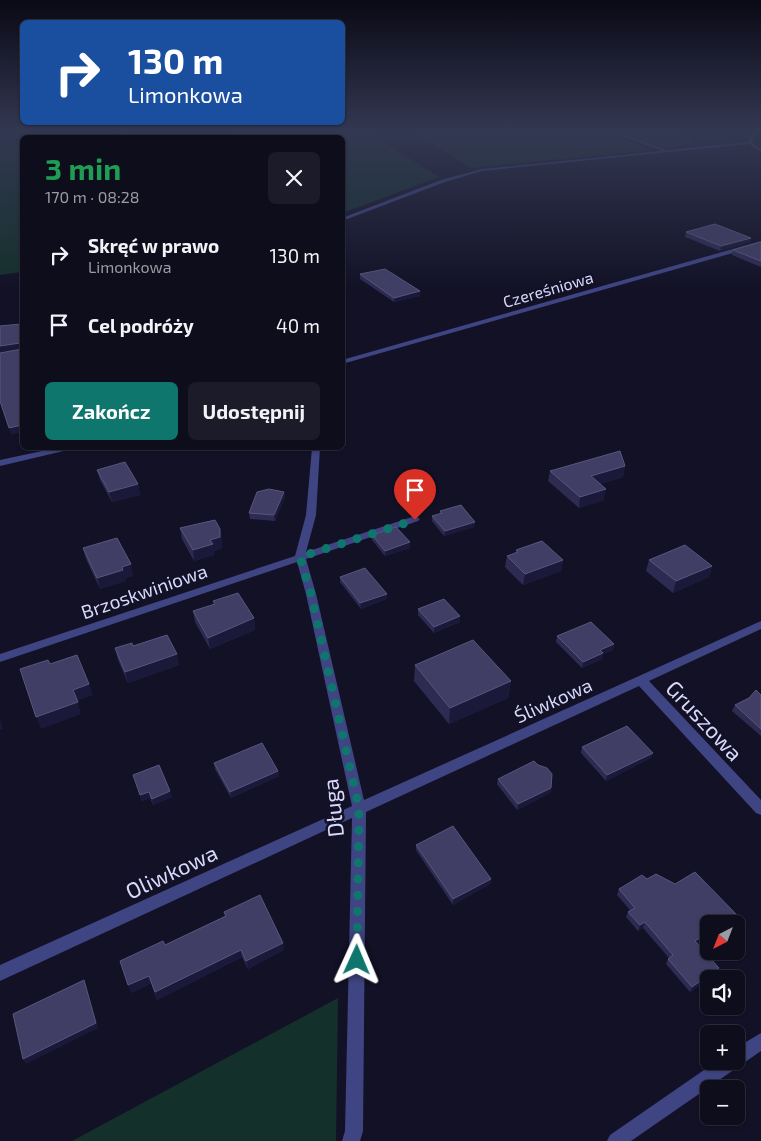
<!DOCTYPE html>
<html lang="pl">
<meta charset="utf-8">
<style>
body{margin:0;font-family:"Exo 2",sans-serif;background:#1c1b29;color:#f1f3f6;height:100vh;display:flex;flex-direction:column;font-size:19px;white-space:nowrap}
*{box-sizing:border-box;margin:0}
p{font-size:16px;color:#9b9ca3}
.icon{flex:none;width:28px;height:28px;fill:none;stroke:currentColor;stroke-width:2;stroke-linecap:round;stroke-linejoin:round}
.map{position:relative;flex:1;overflow:hidden}
.panel{position:absolute;left:20px;top:135px;width:325px;height:315px;display:flex;flex-direction:column;background:#0e0d1c;border-radius:8px;box-shadow:0 1px 4px #0004,0 0 0 1px #2e2d3b}
.panel>*{flex:none}
.top-card{position:absolute;left:20px;top:20px;width:325px;height:105px;border-radius:8px;box-shadow:0 1px 4px #0004,0 0 0 1px #2e2d3b;background:#1a4fa0;color:#fff;overflow:hidden}
.needle{width:32px;rotate:222deg}
.fabs{position:absolute;left:700px;top:915px;display:grid;gap:10px}
.fabs a{display:grid;place-items:center;width:45px;height:45px;border-radius:8px;background:#0e0d1c;box-shadow:0 1px 4px #0004,0 0 0 1px #2e2d3b;font-size:25px}
.pin{position:absolute;display:grid;place-items:center;width:42px;height:42px;color:#fff;margin:-51px -21px;border-radius:50% 50% 50% 0;rotate:-45deg;box-shadow:0 0 5px #0007}
.pin .icon{rotate:45deg}
.me{position:absolute;width:55px;margin:-28px;rotate:1deg;stroke-linejoin:round;filter:drop-shadow(0 0 4px #0008)}
.turn{display:flex;align-items:center;gap:18px;height:105px;padding:0 25px;font-size:22px}
.turn .icon{width:65px;height:65px;stroke-width:2.5}
.turn b{display:block;font-size:35px;line-height:42px}
.round{display:grid;place-items:center;flex:none;width:52px;height:52px;border-radius:8px;background:#1c1b29}
.overview{display:flex;align-items:center;justify-content:space-between;height:85px;padding:0 25px}
h1{font-size:30px;font-weight:700;line-height:38px;color:#1e9e55}
.action{display:flex;gap:10px;margin-top:auto;padding:10px 25px}
.action a{flex:1;height:58px;border-radius:8px;background:#0f766e;color:#fff;font-size:20px;font-weight:700;line-height:58px;text-align:center}
.action a+a{background:#1c1b29;color:#f1f3f6}
ul{padding:0;list-style:none}
li{display:flex;align-items:center;gap:15px;height:70px;padding:0 25px}
li div{flex:1}
li b{display:block;font-size:19px}
li em{font-style:normal}
.map>svg:first-child{display:block}
.green{fill:#14302b}
.lines{fill:none;stroke-linecap:round;stroke-linejoin:round}
.street{fill:#3f4583;fill-rule:evenodd}
.wall{fill:#2e2b53}
.shaded-wall{fill:#1b1939}
.building{fill:#403e65;stroke:#58567d}
.route{stroke:#0f766e;stroke-width:9;stroke-dasharray:0 16.2}
.labels{text-anchor:middle;dominant-baseline:central;stroke-width:5;stroke-linejoin:round;paint-order:stroke}
.far-street-label{font-size:16px;fill:#d9d9fd;stroke:#121126}
.street-label{font-size:19px;fill:#d9d9fd;stroke:#121126}
.near-street-label{font-size:22px;fill:#d9d9fd;stroke:#121126}
</style>
<div class="map">
<svg width="761" height="1141" viewBox="0 0 761 1141">
<rect width="100%" height="100%" fill="#121126"/>
<g class="green">
<polygon points="225,130 278,130 285,134 295,130 365,130 439,177 343,213 342,138 236,137"/>
<polygon points="409,130 599,130 653,150 471,168"/>
<polygon points="615,130 678,130 695,142 667,149"/>
<polygon points="22,144 22,272 0,275 0,145"/>
<polygon points="338,998 336,1141 72,1141"/>
</g>
<g class="lines">
<g class="street">
<polygon points="117,130 121,130 129,138 124,138"/>
<polygon points="607,130 613,130 667,150 748,142 754,130 758,130 752,143 761,149 761,152 749,144 482,171 445,182 342,221 342,218 441,180 482,169 662,151"/>
<polygon points="761,241 761,245 342,364 342,360"/>
<polygon points="56,448 69,448 68,450 0,466 0,460"/>
<polygon points="312,448 320,448 316,515 306,552 412,517 415,516 420,519 418,521 306,559 316,594 364,800 761,621 761,629 649,681 761,800 761,815 756,813 639,686 366,812 363,1131 360,1141 342,1141 345,1131 352,818 0,981 0,965 352,806 306,594 297,562 0,662 0,654 295,556 306,515"/>
<polygon points="761,1033 761,1051 631,1141 607,1141 610,1135 717,1061 736,1061 736,1048"/>
</g>
</g>
<g class="wall">
<polygon points="686,232 751,238 750,242 720,251 685,237"/>
<polygon points="761,242 761,267 732,255 733,250"/>
<polygon points="360,274 420,291 420,296 394,302 360,279"/>
<polygon points="625,466 623,477 600,484 604,500 579,508 548,481 550,471"/>
<polygon points="97,470 138,484 140,495 112,502 100,480"/>
<polygon points="285,497 275,521 250,519 249,513"/>
<polygon points="440,511 475,522 474,527 444,536 432,521 432,516 440,514"/>
<polygon points="180,528 222,539 222,548 214,551 214,555 194,561 182,539"/>
<polygon points="372,535 410,542 410,548 385,556 372,540"/>
<polygon points="83,548 133,576 125,578 126,581 100,589 86,559"/>
<polygon points="516,550 563,560 561,571 523,585 505,567 507,556 516,553"/>
<polygon points="649,560 712,566 709,577 673,593 646,571"/>
<polygon points="340,577 387,594 386,599 361,609 340,582"/>
<polygon points="213,601 254,618 255,630 210,649 195,622 193,611 214,604"/>
<polygon points="418,609 460,622 434,633 418,615"/>
<polygon points="557,636 614,644 613,650 603,654 602,659 582,668 556,642"/>
<polygon points="133,646 179,665 128,683 118,660 115,648"/>
<polygon points="415,665 511,681 508,698 449,724 414,681"/>
<polygon points="761,695 761,736 732,711 735,705"/>
<polygon points="582,747 653,753 651,758 606,781 581,753"/>
<polygon points="214,763 278,771 279,776 231,798 215,769"/>
<polygon points="133,775 172,797 153,805 150,798 142,801"/>
<polygon points="498,779 551,788 550,793 517,810 497,784"/>
<polygon points="416,845 491,879 490,884 453,905 416,850"/>
<polygon points="647,879 733,920 727,924 709,924 709,936 697,944 719,968 716,974 690,992 666,964 668,959 669,958 643,928 638,931 626,917 628,912 630,910 617,895 619,889"/>
<polygon points="224,912 283,943 284,950 248,969 242,957 157,1000 151,983 131,993 165,945 225,916"/>
</g>
<g class="shaded-wall">
<polygon points="751,238 750,242 720,251 721,246"/>
<polygon points="420,291 420,296 394,302 394,298"/>
<polygon points="20,343 22,349 0,353 0,346"/>
<polygon points="22,425 22,432 11,435 9,428"/>
<polygon points="625,466 623,477 589,487 591,476"/>
<polygon points="138,484 140,495 112,502 109,492"/>
<polygon points="606,489 604,500 579,508 580,497"/>
<polygon points="284,492 285,497 275,521 274,515"/>
<polygon points="475,522 474,527 444,536 445,531"/>
<polygon points="220,529 222,539 222,548 214,551 214,555 194,561 193,550 210,540"/>
<polygon points="410,542 410,548 385,556 385,551"/>
<polygon points="563,560 561,571 523,585 525,574"/>
<polygon points="131,564 133,576 125,578 126,581 100,589 97,578 122,567"/>
<polygon points="712,566 709,577 673,593 676,581"/>
<polygon points="387,594 386,599 361,609 360,603"/>
<polygon points="460,616 460,622 434,633 434,627"/>
<polygon points="254,618 255,630 210,649 208,638"/>
<polygon points="614,644 613,650 603,654 602,659 582,668 583,662 600,650"/>
<polygon points="177,654 179,665 128,683 125,672"/>
<polygon points="511,681 508,698 449,724 450,708"/>
<polygon points="89,684 93,695 77,701 73,690"/>
<polygon points="78,702 81,714 41,729 36,717"/>
<polygon points="0,719 3,729 0,730"/>
<polygon points="653,753 651,758 606,781 607,775"/>
<polygon points="278,771 279,776 231,798 230,792"/>
<polygon points="551,788 550,793 517,810 518,804"/>
<polygon points="170,791 172,797 153,805 152,799"/>
<polygon points="149,792 150,798 142,801 140,795"/>
<polygon points="491,879 490,884 453,905 453,899"/>
<polygon points="736,914 733,920 727,924 722,924"/>
<polygon points="645,922 643,928 638,931 640,925"/>
<polygon points="709,932 709,936 693,947 695,941"/>
<polygon points="283,943 284,950 248,969 246,961"/>
<polygon points="241,950 242,957 157,1000 155,992"/>
<polygon points="719,968 716,974 690,992 692,987"/>
<polygon points="149,976 151,983 131,993 128,985"/>
<polygon points="84,980 86,986 98,1028 26,1064 23,1059"/>
</g>
<g class="building">
<polygon points="715,224 751,238 721,246 686,232"/>
<polygon points="761,242 761,261 733,250"/>
<polygon points="385,269 420,291 394,298 360,274"/>
<polygon points="21,324 22,341 22,425 9,428 0,401 0,353 22,349 20,343 0,346 0,326"/>
<polygon points="620,451 625,466 591,476 606,489 580,497 550,471"/>
<polygon points="125,462 138,484 109,492 97,470"/>
<polygon points="269,489 284,492 274,515 249,513 257,492"/>
<polygon points="461,505 475,522 445,531 432,516 442,513 440,511"/>
<polygon points="215,520 220,529 220,537 210,540 213,544 193,550 180,528"/>
<polygon points="396,527 410,542 385,551 372,535"/>
<polygon points="117,538 131,564 122,567 123,570 97,578 83,548"/>
<polygon points="542,541 563,560 525,574 507,556 518,552 516,550"/>
<polygon points="685,545 712,566 676,581 649,560"/>
<polygon points="365,568 387,594 360,603 340,577"/>
<polygon points="238,593 254,618 208,638 193,611 215,604 213,601"/>
<polygon points="444,599 460,616 434,627 418,609"/>
<polygon points="591,622 614,644 600,650 603,653 583,662 557,636"/>
<polygon points="167,635 177,654 125,672 115,648 132,643 133,646"/>
<polygon points="473,640 511,681 450,708 415,665"/>
<polygon points="77,655 89,684 73,690 78,702 36,717 20,669 48,660 50,664"/>
<polygon points="756,690 761,695 761,729 735,705 749,698"/>
<polygon points="627,726 653,753 607,775 582,747"/>
<polygon points="262,743 278,771 230,792 214,763"/>
<polygon points="534,761 538,765 547,768 552,774 551,788 518,804 498,779"/>
<polygon points="159,765 170,791 152,799 149,792 140,795 133,775"/>
<polygon points="453,826 491,879 453,899 416,845"/>
<polygon points="695,872 736,914 722,924 709,924 709,932 695,941 719,968 692,987 668,959 673,955 645,922 640,925 628,912 635,908 619,889 642,875 647,879 656,874 675,884"/>
<polygon points="260,895 283,943 246,961 241,950 155,992 149,976 128,985 120,961 163,941 165,945 226,916 224,912"/>
<polygon points="84,980 96,1023 23,1059 13,1014"/>
</g>
<linearGradient id="sky" x2="0" y2="1"><stop stop-color="#0a0915"/><stop offset="0.45" stop-color="#333852"/><stop offset="1" stop-color="#333852" stop-opacity="0"/></linearGradient>
<rect width="761" height="290" fill="url(#sky)"/>
<g class="lines">
<polyline class="route" points="357,960 359,808 311,594 300,557 415,520"/>
</g>
<g class="labels">
<g class="far-street-label">
<text transform="translate(548 289) rotate(-16)">Czereśniowa</text>
</g>
<g class="street-label">
<text transform="translate(144 591) rotate(-19)">Brzoskwiniowa</text>
<text transform="translate(553 700) rotate(-24)">Śliwkowa</text>
</g>
<g class="near-street-label">
<text transform="translate(705 720) rotate(47)">Gruszowa</text>
<text transform="translate(332 808) rotate(-96)">Długa</text>
<text transform="translate(171 871) rotate(-25)">Oliwkowa</text>
</g>
</g>
</svg>
<div class="fabs">
<a><svg class="needle" viewBox="-14 -14 28 28"><path d="M0-13l5 13h-10z" fill="#e53935"/><path d="M0 13l5-13h-10z" fill="#9b9ca3"/></svg></a>
<a><svg class="icon" aria-label="sound" viewBox="0 0 24 24"><path d="M4 9h4l5-4v14l-5-4H4zM17 9q2 3 0 6"/></svg></a>
<a>+</a>
<a>−</a>
</div>
<div class="pin" style="left:415px;top:520px;background:#d93025"><svg class="icon" aria-label="arrive" viewBox="0 0 24 24"><path d="M6 21V4h12l-3 4 3 4H6"/></svg></div>
<svg class="me" style="left:357px;top:960px" viewBox="-20 -20 40 40"><path d="M0-17L14 15 0 8-14 15z" fill="#0f766e" stroke="#fff" stroke-width="4"/></svg>
<div class="top-card">
<div class="turn"><svg class="icon" aria-label="right" viewBox="0 0 24 24"><path d="M7 20v-9h11M14 6l5 5-5 5"/></svg><div><b>130 m</b>Limonkowa</div></div>
</div>
<section class="panel">
<div class="overview"><div><h1>3 min</h1><p>170 m · 08:28</p></div><a class="round"><svg class="icon" aria-label="close" viewBox="0 0 24 24"><path d="M6 6l12 12M18 6L6 18"/></svg></a></div>
<ul>
<li><svg class="icon" aria-label="right" viewBox="0 0 24 24"><path d="M7 20v-9h11M14 6l5 5-5 5"/></svg><div><b>Skręć w prawo</b><p>Limonkowa</p></div><em>130 m</em></li>
<li><svg class="icon" aria-label="arrive" viewBox="0 0 24 24"><path d="M6 21V4h12l-3 4 3 4H6"/></svg><div><b>Cel podróży</b></div><em>40 m</em></li>
</ul>
<div class="action"><a>Zakończ</a><a>Udostępnij</a></div>
</section>
</div>
